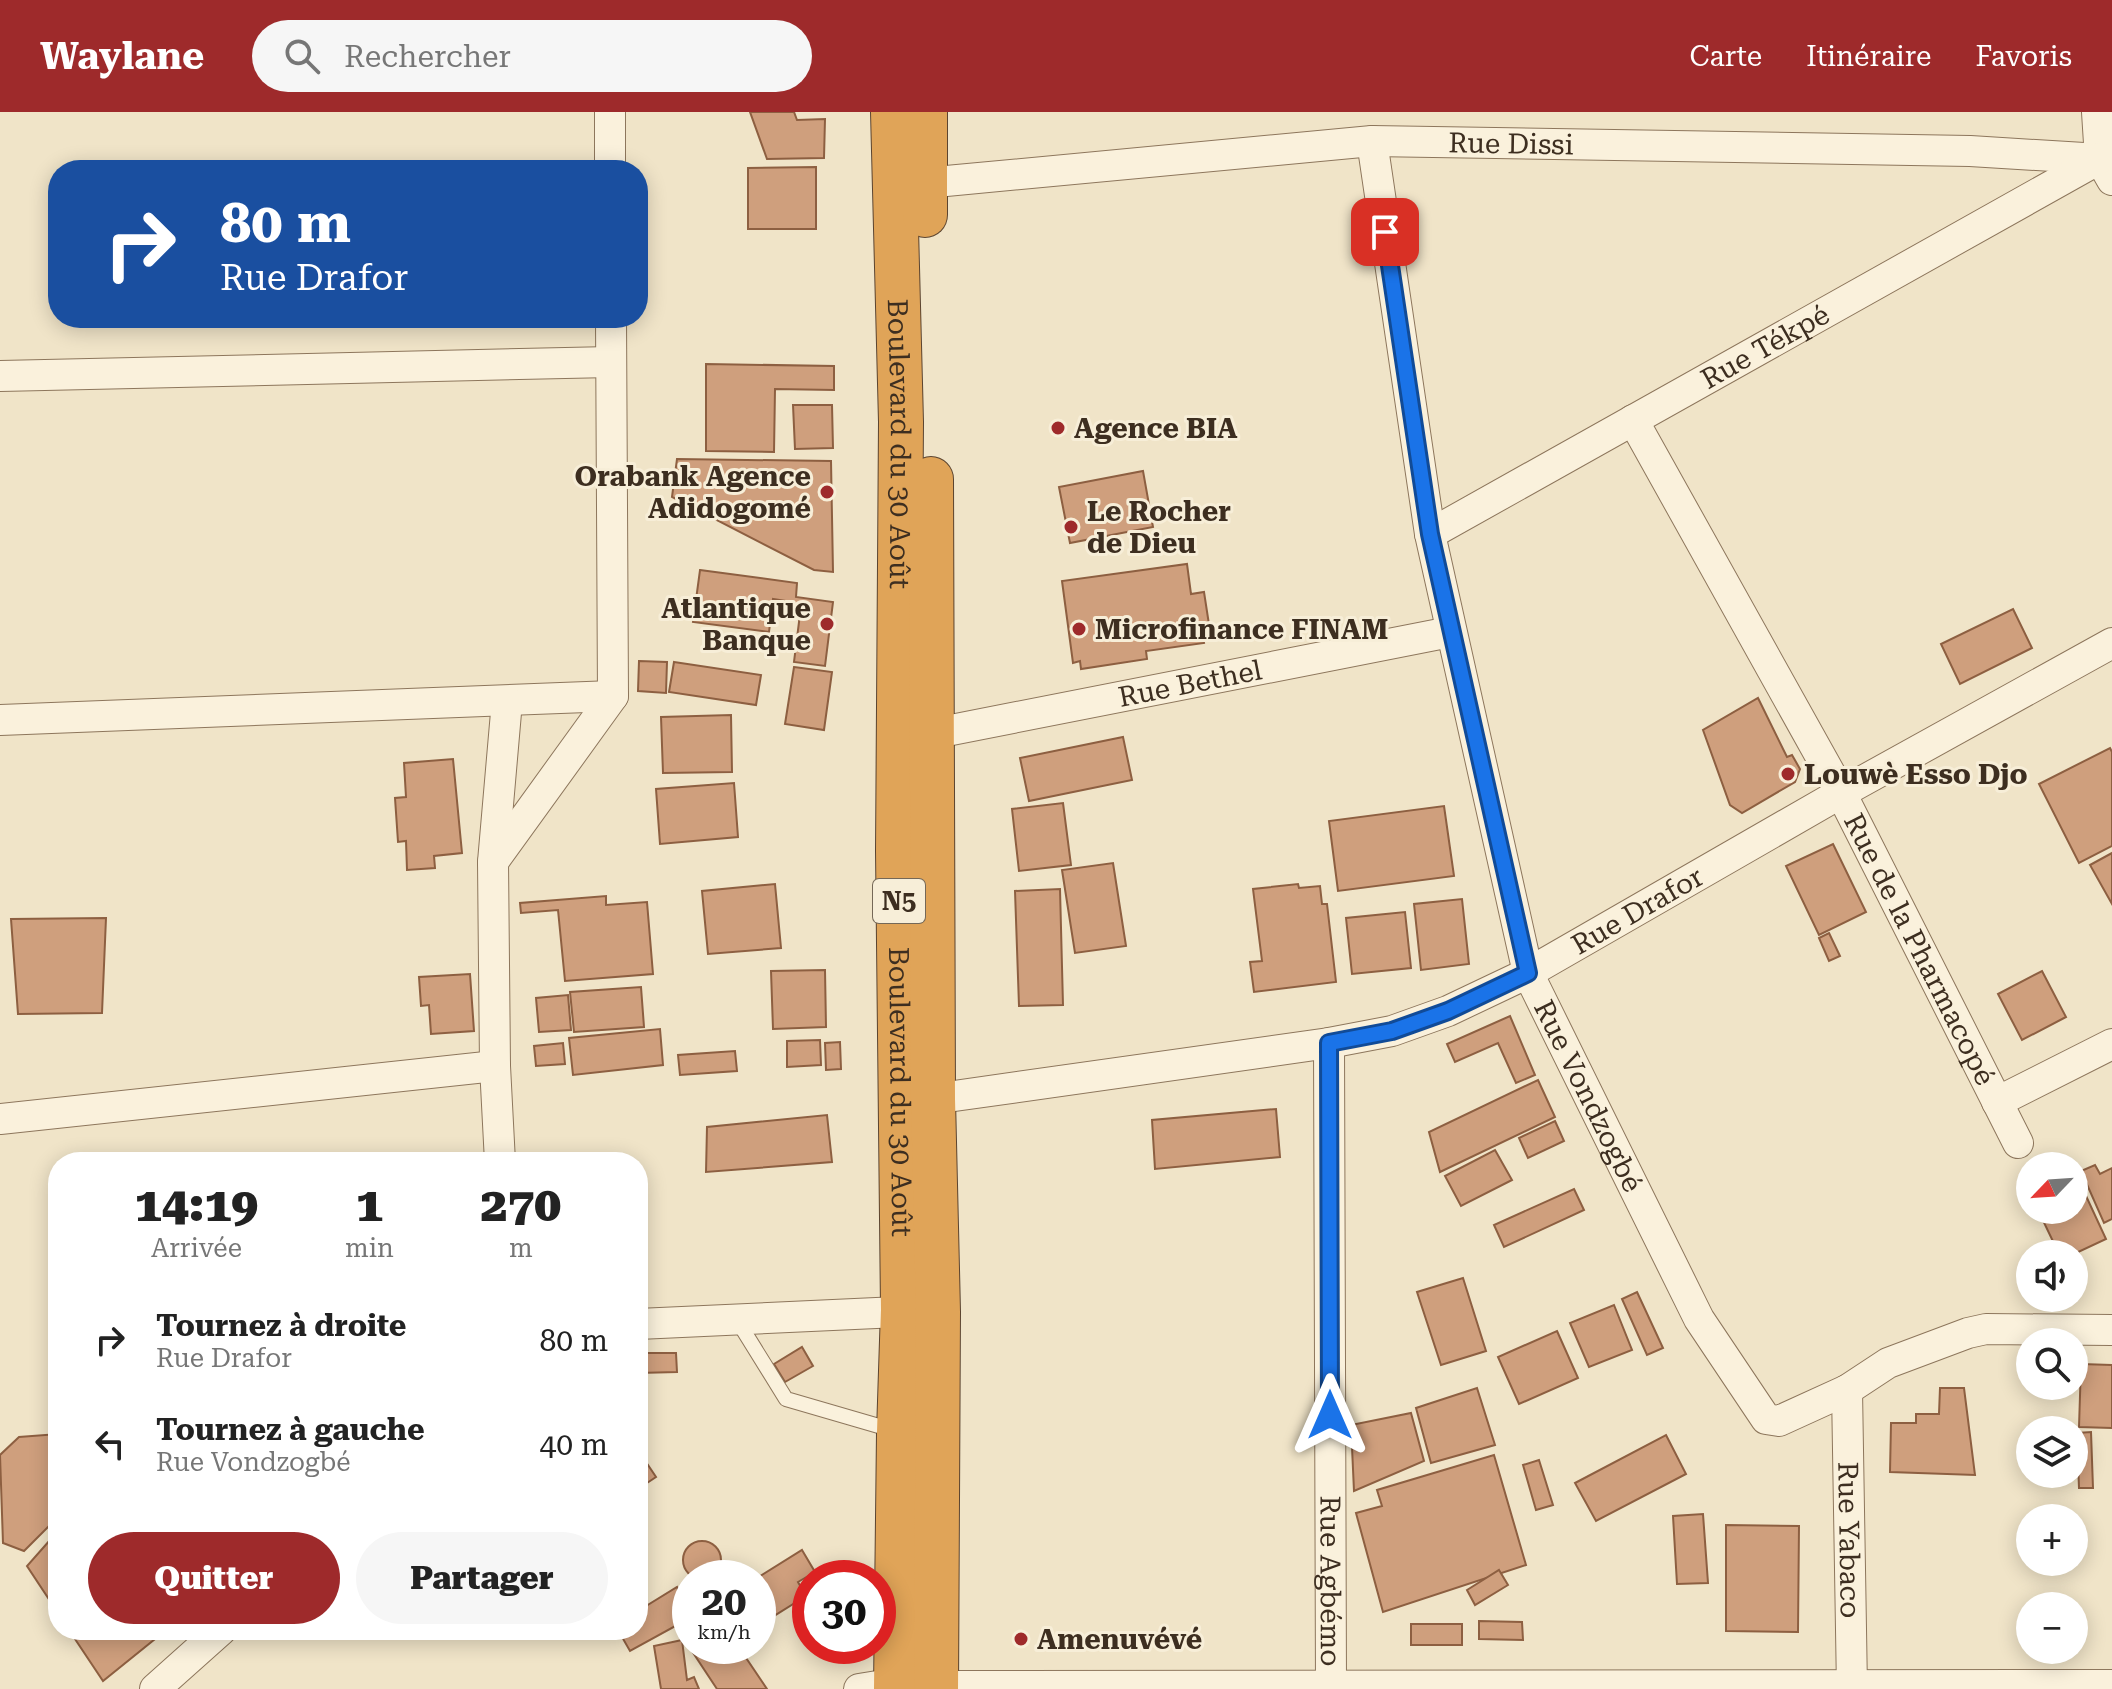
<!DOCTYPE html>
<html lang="fr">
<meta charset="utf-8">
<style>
body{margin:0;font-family:"Roboto Serif",serif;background:#f6f6f6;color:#222;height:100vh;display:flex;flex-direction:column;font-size:30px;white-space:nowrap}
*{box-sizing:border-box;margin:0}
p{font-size:26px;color:#767676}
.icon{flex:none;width:44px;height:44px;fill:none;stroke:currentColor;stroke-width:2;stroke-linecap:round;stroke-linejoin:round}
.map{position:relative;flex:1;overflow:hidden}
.sheet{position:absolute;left:48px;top:1040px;width:600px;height:488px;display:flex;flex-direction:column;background:#fff;border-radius:32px;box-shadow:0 4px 20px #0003}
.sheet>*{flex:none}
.top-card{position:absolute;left:48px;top:48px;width:600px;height:168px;border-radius:32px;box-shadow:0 4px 20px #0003;background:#1a4fa0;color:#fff;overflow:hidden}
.needle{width:52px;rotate:245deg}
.tools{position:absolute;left:2016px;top:1040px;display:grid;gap:16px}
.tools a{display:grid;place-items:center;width:72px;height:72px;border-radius:50%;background:#fff;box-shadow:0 4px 20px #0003;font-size:40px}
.speed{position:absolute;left:672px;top:1448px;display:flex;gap:16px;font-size:40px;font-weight:700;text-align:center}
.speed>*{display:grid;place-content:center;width:104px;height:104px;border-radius:50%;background:#fff;box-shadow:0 4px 20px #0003;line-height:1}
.speed small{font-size:20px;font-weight:400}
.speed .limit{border:12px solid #d22;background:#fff;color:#111}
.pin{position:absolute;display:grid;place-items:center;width:68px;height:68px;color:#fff;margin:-34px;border-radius:16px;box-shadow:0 4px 12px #0006}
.me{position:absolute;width:88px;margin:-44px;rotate:0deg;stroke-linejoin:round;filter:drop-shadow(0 0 6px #0008)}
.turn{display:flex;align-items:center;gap:28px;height:168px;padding:0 40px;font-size:36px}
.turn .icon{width:104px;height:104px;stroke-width:2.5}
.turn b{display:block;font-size:56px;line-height:68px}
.eta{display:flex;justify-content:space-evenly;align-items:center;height:136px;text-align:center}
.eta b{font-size:48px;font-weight:800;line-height:56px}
.button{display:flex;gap:16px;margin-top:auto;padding:16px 40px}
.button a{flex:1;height:92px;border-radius:48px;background:#9e2a2b;color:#fff;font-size:32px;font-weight:800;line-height:92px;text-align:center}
.button a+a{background:#f6f6f6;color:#222}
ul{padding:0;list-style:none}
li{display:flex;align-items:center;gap:24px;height:104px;padding:0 40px}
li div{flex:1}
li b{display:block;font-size:30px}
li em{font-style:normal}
header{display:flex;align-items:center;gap:48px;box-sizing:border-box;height:112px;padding:0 40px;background:#9e2a2b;color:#fff}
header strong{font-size:38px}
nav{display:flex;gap:44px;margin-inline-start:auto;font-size:28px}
.search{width:560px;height:72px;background:#f6f6f6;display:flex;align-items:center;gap:20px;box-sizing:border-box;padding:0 28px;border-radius:44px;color:#767676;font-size:30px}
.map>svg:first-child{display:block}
.building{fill:#cf9f7d;stroke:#8d5f41;stroke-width:2}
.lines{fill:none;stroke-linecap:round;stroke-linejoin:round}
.lane-casing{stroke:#8d765c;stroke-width:16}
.street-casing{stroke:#8d765c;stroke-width:32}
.highway-casing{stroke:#5b4430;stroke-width:46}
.lane{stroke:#faf1dc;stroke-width:14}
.street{stroke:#faf1dc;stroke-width:30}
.highway{stroke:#e0a458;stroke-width:44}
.route-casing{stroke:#114b97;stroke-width:20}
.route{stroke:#1a73e8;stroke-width:14}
.poi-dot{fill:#9e2a2b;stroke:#f7eed8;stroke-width:3}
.labels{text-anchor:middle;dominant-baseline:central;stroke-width:6;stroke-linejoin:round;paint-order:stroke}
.shield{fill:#f7eed8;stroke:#756857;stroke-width:2}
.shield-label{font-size:26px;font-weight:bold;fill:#3d2e20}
.street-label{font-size:28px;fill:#3d2e20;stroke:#f7eed8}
.poi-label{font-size:28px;font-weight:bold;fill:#3d2e20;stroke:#f7eed8;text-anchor:start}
</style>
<header>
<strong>Waylane</strong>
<div class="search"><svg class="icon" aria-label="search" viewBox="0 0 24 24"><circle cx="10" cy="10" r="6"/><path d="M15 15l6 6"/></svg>Rechercher</div>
<nav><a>Carte</a><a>Itinéraire</a><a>Favoris</a></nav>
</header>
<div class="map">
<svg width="2112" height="1577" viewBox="0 0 2112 1577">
<rect width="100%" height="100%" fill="#f0e4c8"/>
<g class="building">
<polygon points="750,0 794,0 797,8 825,7 824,46 767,47"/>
<polygon points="816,55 816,117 748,117 748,56"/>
<polygon points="706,252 834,254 834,278 775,277 774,340 706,339"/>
<polygon points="793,293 832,293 833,336 795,337"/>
<polygon points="677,347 831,349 833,460 814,458 672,385"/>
<polygon points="1143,359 1153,415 1070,431 1059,375"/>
<polygon points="1187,452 1191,482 1204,480 1210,519 1202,520 1204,531 1146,539 1147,547 1081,557 1080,549 1073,551 1062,469"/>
<polygon points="700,458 797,471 796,485 833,490 825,554 794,550 801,494 791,492 792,490 773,487 769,520 693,510"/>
<polygon points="2013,497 2032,536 1960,572 1941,532"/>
<polygon points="639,549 667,550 666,581 638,579"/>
<polygon points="674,550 761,563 756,593 669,580"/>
<polygon points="794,555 832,560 824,618 785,612"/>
<polygon points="1758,586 1787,645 1792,643 1800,657 1795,670 1742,701 1730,693 1703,618"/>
<polygon points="731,603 732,660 663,661 661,605"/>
<polygon points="1123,625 1132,668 1029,689 1020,646"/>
<polygon points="2110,636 2112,640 2112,734 2079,751 2039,672"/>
<polygon points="453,647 462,741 434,744 435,756 407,758 406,729 398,730 395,686 406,685 404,651"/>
<polygon points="734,671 738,725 660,732 656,677"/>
<polygon points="1063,691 1071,753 1019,759 1012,697"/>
<polygon points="1444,694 1454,764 1338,779 1329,709"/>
<polygon points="1833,732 1866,800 1819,823 1786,754"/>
<polygon points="2112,741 2112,792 2090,753"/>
<polygon points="1113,751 1126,834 1075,841 1062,758"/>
<polygon points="775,772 781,836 708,842 702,779"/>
<polygon points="1298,772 1299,776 1320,774 1322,792 1327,792 1336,870 1254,880 1250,850 1262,849 1253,777"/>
<polygon points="1060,777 1063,893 1019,894 1015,779"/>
<polygon points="606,784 606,793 647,790 653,862 565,869 558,798 521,801 520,791"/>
<polygon points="1462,787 1469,852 1421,858 1414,792"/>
<polygon points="1405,800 1411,856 1352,862 1346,806"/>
<polygon points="106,806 102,901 18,902 11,807"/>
<polygon points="1829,821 1840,844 1829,849 1819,826"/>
<polygon points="825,858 826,915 773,917 771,859"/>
<polygon points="2042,859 2066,905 2022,928 1998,882"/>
<polygon points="470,862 474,919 431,922 429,893 421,894 419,865"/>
<polygon points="641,875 644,915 574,920 570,880"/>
<polygon points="568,883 571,918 539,920 536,886"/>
<polygon points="1510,904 1535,963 1516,971 1498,931 1455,950 1447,932"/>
<polygon points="660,917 663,953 573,963 569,926"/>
<polygon points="820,928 821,953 787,955 787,929"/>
<polygon points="840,930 841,957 826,958 825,931"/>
<polygon points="563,931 565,952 536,954 534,934"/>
<polygon points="735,939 737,959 680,963 678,943"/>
<polygon points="1538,968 1555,1005 1440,1060 1429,1020"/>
<polygon points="1276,997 1280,1045 1155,1057 1152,1008"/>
<polygon points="827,1003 832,1050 706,1060 707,1015"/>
<polygon points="1555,1009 1564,1029 1528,1046 1519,1026"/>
<polygon points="1495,1038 1512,1068 1461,1094 1445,1064"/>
<polygon points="2095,1053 2100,1062 2112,1056 2112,1107 2104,1111 2081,1059"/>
<polygon points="2074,1058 2106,1127 2074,1142 2059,1142 2038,1098 2074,1098"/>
<polygon points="1574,1077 1584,1098 1504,1135 1494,1113"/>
<polygon points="1463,1166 1486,1239 1441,1253 1417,1180"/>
<polygon points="1637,1180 1663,1236 1647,1243 1622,1187"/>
<polygon points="1614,1193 1632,1238 1589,1255 1570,1211"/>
<polygon points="1557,1219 1578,1266 1519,1292 1498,1245"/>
<polygon points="802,1235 813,1254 785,1270 774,1252"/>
<polygon points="638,1241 676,1241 677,1260 638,1261"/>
<polygon points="2081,1252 2112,1253 2112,1316 2079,1315"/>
<polygon points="1477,1276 1495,1333 1431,1351 1416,1296"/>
<polygon points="1940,1276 1964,1276 1975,1363 1890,1360 1891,1311 1916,1311 1916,1302 1939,1302"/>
<polygon points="1411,1301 1424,1349 1354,1379 1351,1313"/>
<polygon points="2091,1320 2093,1376 2079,1376 2077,1321"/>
<polygon points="58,1322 58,1405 24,1439 3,1431 0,1343 19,1325"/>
<polygon points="1666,1323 1686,1362 1596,1409 1575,1371"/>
<polygon points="638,1338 656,1365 638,1377"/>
<polygon points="1494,1343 1526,1453 1383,1500 1356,1401 1382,1394 1377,1378"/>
<polygon points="1539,1348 1553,1393 1536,1398 1523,1353"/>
<polygon points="1703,1402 1708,1471 1677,1472 1673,1404"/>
<polygon points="1726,1413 1799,1414 1798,1520 1726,1519"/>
<polygon points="58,1419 58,1501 27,1454"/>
<circle cx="702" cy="1448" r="19"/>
<polygon points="802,1438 815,1460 798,1470 806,1484 758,1514 757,1466"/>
<polygon points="1499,1458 1508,1473 1475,1493 1467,1478"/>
<polygon points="677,1475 690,1506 630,1539 618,1518 638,1518 638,1499"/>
<polygon points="1479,1509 1522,1510 1523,1528 1479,1527"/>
<rect x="1411" y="1512" width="51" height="21"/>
<polygon points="69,1518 149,1518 155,1527 103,1569"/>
<polygon points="690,1523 690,1534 738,1534 767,1577 717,1577 684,1527"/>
<polygon points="682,1528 687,1568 694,1565 699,1577 661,1577 654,1534"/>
</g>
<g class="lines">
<defs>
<polyline id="lane" points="737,1208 786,1287 896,1319"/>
<g id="street">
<polyline points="610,0 610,58"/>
<polyline points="2097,0 2100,47 2112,68"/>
<path id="s1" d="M 1372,29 L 1430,422 L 1528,861 L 1699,1207 L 1766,1307 L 1779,1309 L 1847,1278 L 1888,1251 L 1968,1221 L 1986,1217 L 2112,1218"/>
<path id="s2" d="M 925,71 L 1372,29 L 1970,39 L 2100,47"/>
<polyline points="0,264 611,250"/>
<path id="s3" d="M 1633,308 L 1841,681 L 2018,1031"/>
<path id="s4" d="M 1430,422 L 2101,46"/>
<polyline points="0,608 613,584"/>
<path id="s5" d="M 931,622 L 1450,520"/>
<polyline points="493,750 613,584 611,206"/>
<path id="s6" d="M 1329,931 L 1331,1574"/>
<path id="s7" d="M 933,987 L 1329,931 L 1392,919 L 1448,899 L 1528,861 L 1841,681 L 2112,531"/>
<polyline points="1997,990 2112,932"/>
<polyline points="0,1007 495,954"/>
<polyline points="500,1050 495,954 493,750 507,589"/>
<polyline points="638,1212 920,1199"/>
<path id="s8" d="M 1847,1278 L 1852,1577"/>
<polyline points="936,1574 2112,1573"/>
<polyline points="155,1577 221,1518"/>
<polyline points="859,1577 896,1571"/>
</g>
<g id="highway">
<path id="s9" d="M 893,0 L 901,310 L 898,739 L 903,1198 L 899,1320 L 896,1577"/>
<polyline points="925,0 925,103"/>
<polyline points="931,367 933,987 938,1200 936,1577"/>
</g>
</defs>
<use href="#lane" class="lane-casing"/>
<use href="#street" class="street-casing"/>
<use href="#highway" class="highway-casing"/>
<use href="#lane" class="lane"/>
<use href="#street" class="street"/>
<use href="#highway" class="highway"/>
</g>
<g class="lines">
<defs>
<polyline id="route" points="1330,1303 1329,931 1392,919 1448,899 1528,861 1430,422 1385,120"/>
</defs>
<use href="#route" class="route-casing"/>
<use href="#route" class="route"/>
</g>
<g class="poi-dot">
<circle cx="1058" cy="316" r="8"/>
<circle cx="827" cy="380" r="8"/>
<circle cx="1071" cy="415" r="8"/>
<circle cx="827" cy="512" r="8"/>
<circle cx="1079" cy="517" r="8"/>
<circle cx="1788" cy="662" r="8"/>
<circle cx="1021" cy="1527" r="8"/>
</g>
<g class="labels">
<rect class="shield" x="873" y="767" width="52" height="44" rx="6"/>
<g class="shield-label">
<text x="899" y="789">N5</text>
</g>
<g class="street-label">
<text stroke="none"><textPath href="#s2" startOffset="588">Rue Dissi</textPath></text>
<text stroke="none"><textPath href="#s4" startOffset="384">Rue Tékpé</textPath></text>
<text stroke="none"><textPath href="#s9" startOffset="332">Boulevard du 30 Août</textPath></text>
<text stroke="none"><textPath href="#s5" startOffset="264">Rue Bethel</textPath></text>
<text stroke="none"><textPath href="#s7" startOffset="738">Rue Drafor</textPath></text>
<text stroke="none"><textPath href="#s3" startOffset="602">Rue de la Pharmacopé</textPath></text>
<text stroke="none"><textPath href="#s9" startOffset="980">Boulevard du 30 Août</textPath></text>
<text stroke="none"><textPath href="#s1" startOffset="984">Rue Vondzogbé</textPath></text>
<text stroke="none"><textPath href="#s8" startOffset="150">Rue Yabaco</textPath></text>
<text stroke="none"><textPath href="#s6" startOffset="538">Rue Agbémo</textPath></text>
</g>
<g class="poi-label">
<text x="1074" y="316">Agence BIA</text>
<text x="811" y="364" text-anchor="end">Orabank Agence<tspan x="811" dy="32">Adidogomé</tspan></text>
<text x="1087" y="399">Le Rocher<tspan x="1087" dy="32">de Dieu</tspan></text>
<text x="811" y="496" text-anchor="end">Atlantique<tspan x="811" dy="32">Banque</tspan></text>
<text x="1095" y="517">Microfinance FINAM</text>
<text x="1804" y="662">Louwè Esso Djo</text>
<text x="1037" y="1527">Amenuvévé</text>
</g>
</g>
</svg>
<div class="tools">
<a><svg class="needle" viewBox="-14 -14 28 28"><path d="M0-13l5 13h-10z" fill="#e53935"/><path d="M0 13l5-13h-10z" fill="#767676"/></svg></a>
<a><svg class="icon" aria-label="sound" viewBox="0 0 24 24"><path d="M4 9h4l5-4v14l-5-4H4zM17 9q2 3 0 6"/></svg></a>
<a><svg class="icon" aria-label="search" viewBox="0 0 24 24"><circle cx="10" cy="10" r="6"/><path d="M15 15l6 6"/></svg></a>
<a><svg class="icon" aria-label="layers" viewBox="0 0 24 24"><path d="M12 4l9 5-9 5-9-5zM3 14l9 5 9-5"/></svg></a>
<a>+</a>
<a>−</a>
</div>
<div class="speed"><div>20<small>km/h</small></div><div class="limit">30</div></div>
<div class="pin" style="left:1385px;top:120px;background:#d93025"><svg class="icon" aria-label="arrive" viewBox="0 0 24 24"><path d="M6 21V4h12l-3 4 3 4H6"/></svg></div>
<svg class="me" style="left:1330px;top:1303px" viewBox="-20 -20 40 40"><path d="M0-17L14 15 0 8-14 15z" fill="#1a73e8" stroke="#fff" stroke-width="4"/></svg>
<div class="top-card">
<div class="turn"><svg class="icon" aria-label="right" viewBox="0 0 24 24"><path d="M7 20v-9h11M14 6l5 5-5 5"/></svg><div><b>80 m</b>Rue Drafor</div></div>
</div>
<section class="sheet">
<div class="eta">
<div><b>14:19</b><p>Arrivée</p></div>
<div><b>1</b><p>min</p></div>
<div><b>270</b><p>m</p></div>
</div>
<ul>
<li><svg class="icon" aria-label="right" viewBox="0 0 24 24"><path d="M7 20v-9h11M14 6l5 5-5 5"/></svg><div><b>Tournez à droite</b><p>Rue Drafor</p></div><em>80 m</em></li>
<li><svg class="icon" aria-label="left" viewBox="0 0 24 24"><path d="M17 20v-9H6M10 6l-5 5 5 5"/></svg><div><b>Tournez à gauche</b><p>Rue Vondzogbé</p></div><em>40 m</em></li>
</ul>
<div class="button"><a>Quitter</a><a>Partager</a></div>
</section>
</div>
